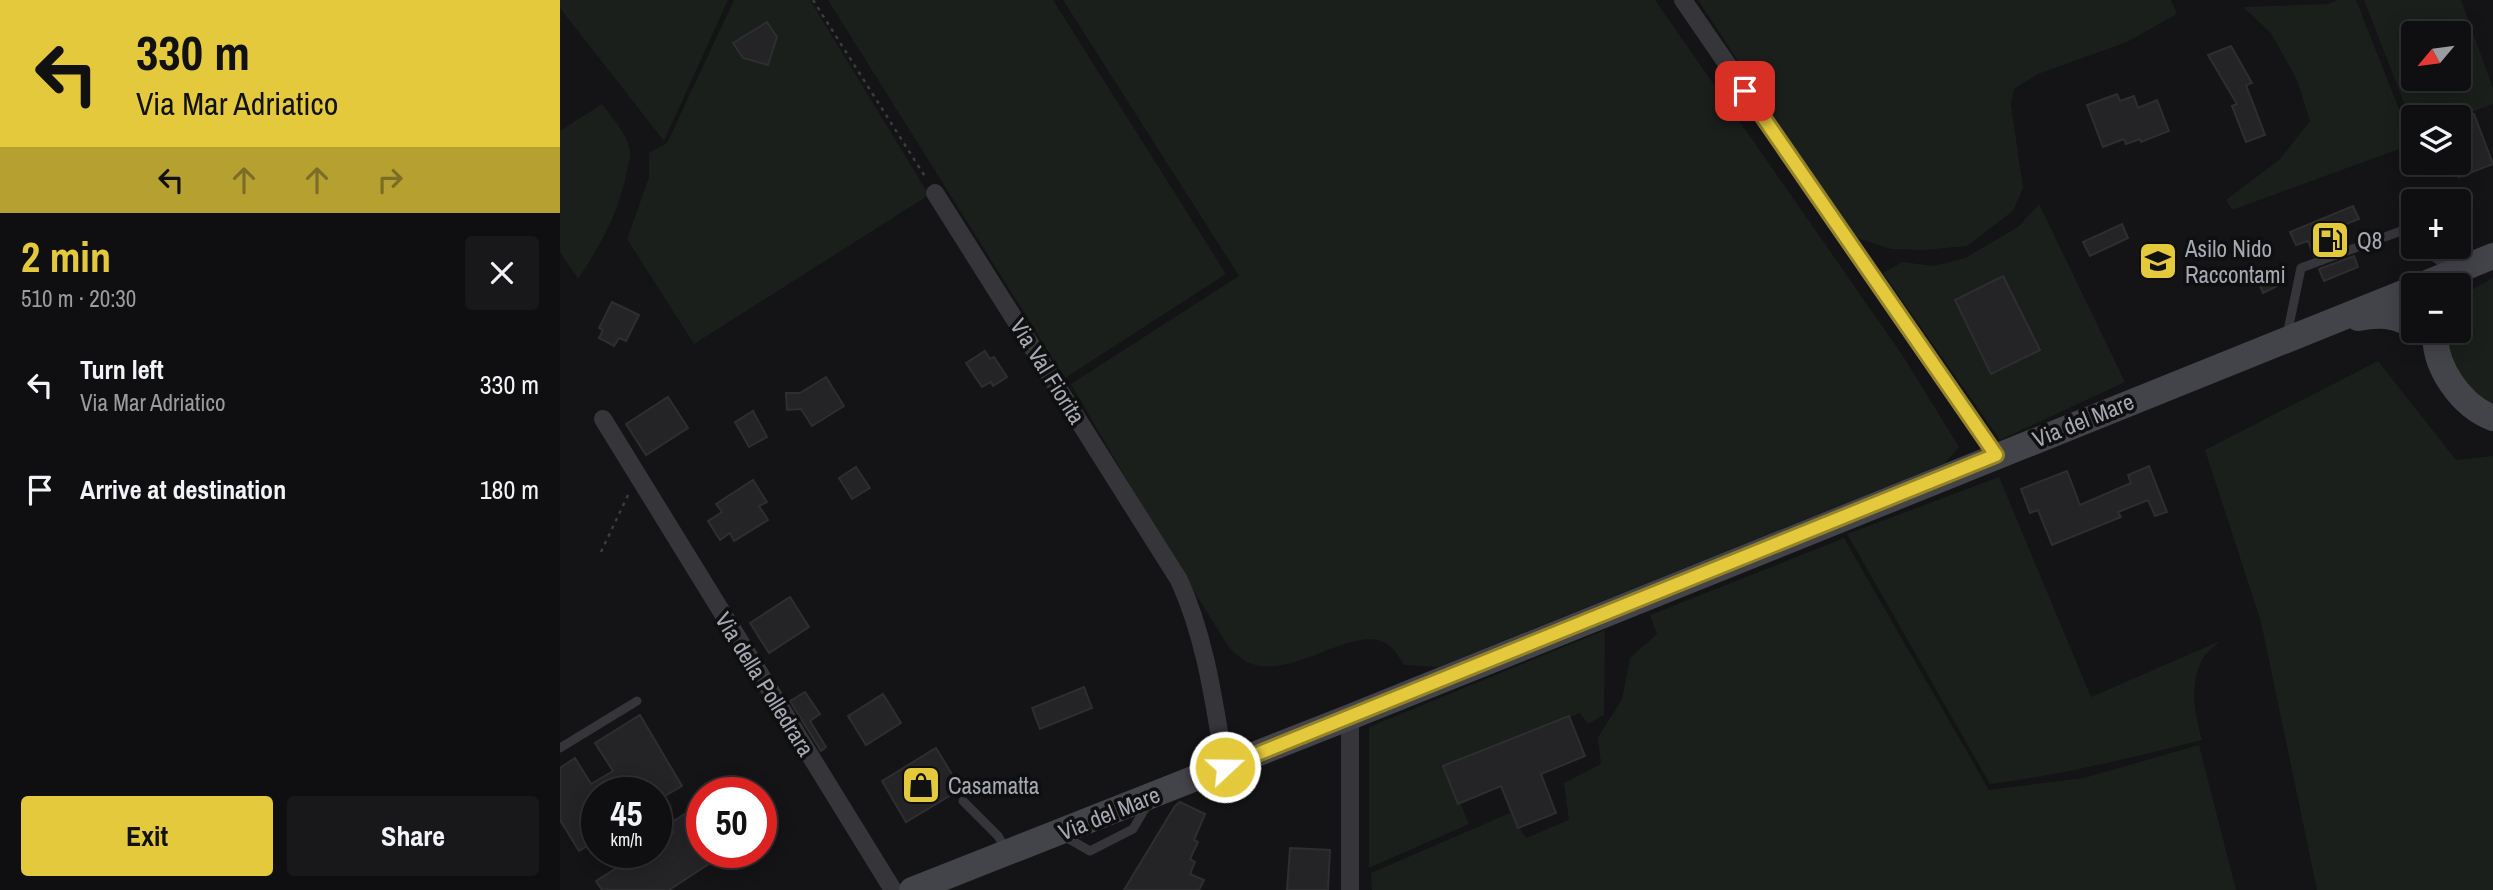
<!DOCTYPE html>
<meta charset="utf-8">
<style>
body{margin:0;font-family:"Archivo Narrow",sans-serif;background:#181719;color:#f1f3f6;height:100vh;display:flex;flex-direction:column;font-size:26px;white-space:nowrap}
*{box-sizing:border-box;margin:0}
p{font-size:23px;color:#9b9c9f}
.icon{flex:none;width:38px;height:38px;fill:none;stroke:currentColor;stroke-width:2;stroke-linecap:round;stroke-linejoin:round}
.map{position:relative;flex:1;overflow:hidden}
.details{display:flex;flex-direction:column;background:#0f0e10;width:560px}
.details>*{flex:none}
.top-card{background:#e4c93d;color:#111;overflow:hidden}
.needle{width:46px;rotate:241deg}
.buttons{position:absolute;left:1841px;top:21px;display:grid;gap:14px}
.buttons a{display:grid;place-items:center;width:70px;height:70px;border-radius:7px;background:#0f0e10;box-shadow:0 4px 18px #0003,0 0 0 2px #2f2e30;font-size:35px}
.speed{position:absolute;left:21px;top:777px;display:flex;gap:14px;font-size:35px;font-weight:700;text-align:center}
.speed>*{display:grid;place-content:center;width:91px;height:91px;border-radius:50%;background:#0f0e10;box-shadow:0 4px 18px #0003,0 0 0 2px #2f2e30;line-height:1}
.speed small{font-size:18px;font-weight:400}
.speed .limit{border:10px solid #d22;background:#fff;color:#111}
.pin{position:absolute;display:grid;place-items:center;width:60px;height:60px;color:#fff;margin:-30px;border-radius:14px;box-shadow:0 4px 10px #0006}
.me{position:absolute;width:77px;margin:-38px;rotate:69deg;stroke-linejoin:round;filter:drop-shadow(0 0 5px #0008)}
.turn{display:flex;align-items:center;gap:24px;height:147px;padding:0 21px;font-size:32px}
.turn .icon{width:91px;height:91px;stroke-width:2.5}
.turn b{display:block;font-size:49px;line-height:60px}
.lanes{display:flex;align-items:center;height:66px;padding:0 21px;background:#0003;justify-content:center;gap:35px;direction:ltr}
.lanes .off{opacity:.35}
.round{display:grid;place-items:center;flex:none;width:74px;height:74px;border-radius:7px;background:#181719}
.headline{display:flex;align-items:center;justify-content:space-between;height:119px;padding:0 21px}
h1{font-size:42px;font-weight:700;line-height:52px;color:#e4c93d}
.primary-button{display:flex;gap:14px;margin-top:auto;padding:14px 21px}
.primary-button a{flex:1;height:80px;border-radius:7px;background:#e4c93d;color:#111;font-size:28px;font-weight:700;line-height:80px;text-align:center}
.primary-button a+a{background:#181719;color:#f1f3f6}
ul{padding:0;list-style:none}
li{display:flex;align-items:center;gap:21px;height:105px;padding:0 21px}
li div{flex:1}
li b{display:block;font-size:26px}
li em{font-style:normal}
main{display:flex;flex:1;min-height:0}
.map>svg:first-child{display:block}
.green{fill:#1a1f1c;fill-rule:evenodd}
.building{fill:#242426;stroke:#2e2e31;stroke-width:2}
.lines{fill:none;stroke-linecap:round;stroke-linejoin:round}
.path{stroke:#3b3b41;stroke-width:2.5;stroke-dasharray:3.5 5;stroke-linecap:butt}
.lane{stroke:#35353a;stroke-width:9}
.street{stroke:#35353a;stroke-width:18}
.secondary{stroke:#43434a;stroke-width:26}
.route-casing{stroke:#948328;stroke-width:18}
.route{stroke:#e4c93d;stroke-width:12}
.labels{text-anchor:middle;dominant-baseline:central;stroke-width:7;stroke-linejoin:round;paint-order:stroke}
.poi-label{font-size:23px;fill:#a6a8b4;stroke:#0f0f10;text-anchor:start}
.street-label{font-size:23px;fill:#a6a8b4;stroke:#0f0f10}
</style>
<main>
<section class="details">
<div class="top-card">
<div class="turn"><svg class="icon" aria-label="left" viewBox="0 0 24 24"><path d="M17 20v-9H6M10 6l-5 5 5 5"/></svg><div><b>330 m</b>Via Mar Adriatico</div></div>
<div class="lanes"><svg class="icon" aria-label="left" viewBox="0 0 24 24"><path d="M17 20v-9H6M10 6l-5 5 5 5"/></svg><svg class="icon off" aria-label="ahead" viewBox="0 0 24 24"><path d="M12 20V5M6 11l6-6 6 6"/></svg><svg class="icon off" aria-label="ahead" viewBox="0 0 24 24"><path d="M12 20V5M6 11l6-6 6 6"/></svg><svg class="icon off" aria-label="right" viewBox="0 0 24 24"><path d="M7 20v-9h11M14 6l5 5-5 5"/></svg></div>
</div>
<div class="headline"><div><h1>2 min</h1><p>510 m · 20:30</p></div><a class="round"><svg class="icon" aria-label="close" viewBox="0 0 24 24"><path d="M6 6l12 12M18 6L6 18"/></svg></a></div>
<ul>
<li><svg class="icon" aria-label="left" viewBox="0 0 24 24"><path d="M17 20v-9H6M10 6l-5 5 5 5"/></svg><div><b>Turn left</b><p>Via Mar Adriatico</p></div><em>330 m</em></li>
<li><svg class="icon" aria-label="arrive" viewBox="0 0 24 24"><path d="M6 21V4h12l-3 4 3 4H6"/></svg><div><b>Arrive at destination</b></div><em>180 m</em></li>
</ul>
<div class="primary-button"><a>Exit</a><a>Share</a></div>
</section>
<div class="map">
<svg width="1933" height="890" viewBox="0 0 1933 890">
<rect width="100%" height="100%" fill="#141315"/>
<g class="green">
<polygon points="0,0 168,0 104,141 0,8"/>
<polygon points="174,0 250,0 369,195 134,344 67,239 89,177 89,153 107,143"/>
<polygon points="268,0 493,0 666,274 505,378"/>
<path d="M 503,0 L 1095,0 L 1343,356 L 1399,447 L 1385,463 L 878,667 L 844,665 C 840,659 836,652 831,647 C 799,617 732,684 687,662 C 681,659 675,653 670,649 L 597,532 L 511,384 L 679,276 Z"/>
<polygon points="1138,0 1611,0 1617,14 1567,42 1478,74 1454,89 1451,105 1463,188 1453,211 1407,246 1364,250 1331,249 1294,237"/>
<polygon points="1777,0 1796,0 1853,144 1672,210 1666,200 1720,159 1750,121 1737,80 1711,33 1683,7 1769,4"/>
<path d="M 1804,0 L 1901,0 L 1933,88 L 1933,104 L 1898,117 L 1853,117 L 1853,126 ZM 1853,33 L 1899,33 L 1899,79 L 1853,79 Z"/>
<path d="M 42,104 C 52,118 66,132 70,150 C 71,156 68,165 67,171 C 59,212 41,245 18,279 L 0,252 L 0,131 Z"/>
<polygon points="1479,204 1565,382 1440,440 1323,273 1342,262 1374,266 1405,258 1458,227"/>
<path d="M 1933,278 L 1933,409 L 1904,388 L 1887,345 L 1889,331 L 1899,331 C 1899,296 1903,294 1933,278 Z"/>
<polygon points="1818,361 1896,460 1933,456 1933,890 1757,890 1701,622 1645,450"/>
<path d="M 1439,477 L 1531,697 L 1660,641 C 1654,647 1644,654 1641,662 C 1629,687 1635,714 1642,740 C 1571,758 1502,775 1430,784 L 1287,534 Z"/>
<polygon points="1284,538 1429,790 1524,778 1639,745 1676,890 812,890 811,873 950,813 966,838 1009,820 1004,783 1041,764 1038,737 1062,699 1070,658 1097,634 1090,615"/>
<polygon points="1045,630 1044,715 1028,724 1020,713 885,767 909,824 809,868 809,727"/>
</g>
<g class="building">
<polygon points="207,22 217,37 208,65 183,58 173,43"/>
<polygon points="1671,46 1692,83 1686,85 1705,135 1686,142 1672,106 1677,104 1648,55"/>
<polygon points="1557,94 1560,101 1574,96 1578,108 1597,100 1609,131 1581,142 1580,139 1566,144 1564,139 1543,147 1527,105"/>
<polygon points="1914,114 1933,164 1899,177 1899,120"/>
<polygon points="1793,206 1799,219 1781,226 1788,243 1754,256 1748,241 1736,245 1730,232"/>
<polygon points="1562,224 1568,238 1530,256 1523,242"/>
<polygon points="1794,256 1798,267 1764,281 1759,269"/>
<polygon points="1712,269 1719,285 1703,293 1696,276"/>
<polygon points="1443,276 1480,350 1431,374 1395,300"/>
<polygon points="52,302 79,315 66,341 59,338 54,346 39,338 43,330 39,328"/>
<polygon points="425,351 430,359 434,357 447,377 433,386 431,382 422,387 406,363"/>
<polygon points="266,377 284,406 252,426 241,409 227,410 226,393 240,393"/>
<polygon points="108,397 128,428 86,455 66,424"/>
<polygon points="193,411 207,437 189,447 175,422"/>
<polygon points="1589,466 1607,512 1595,516 1588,500 1558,512 1561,517 1492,545 1478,510 1470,513 1461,489 1507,471 1520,505 1571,483 1568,475"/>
<polygon points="296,467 310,488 292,499 279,478"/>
<polygon points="193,480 207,502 199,506 208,520 174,541 170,533 160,540 148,521 162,512 156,504"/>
<polygon points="230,597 249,627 209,653 190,623"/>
<polygon points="524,687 532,708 480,729 472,708"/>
<polygon points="245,692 260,714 250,721 266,747 261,751 230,701"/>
<polygon points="323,694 341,723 306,745 288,716"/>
<polygon points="80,715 122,786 96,801 96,793 37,793 37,840 19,851 0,820 0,768 15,758 31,784 53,771 35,743"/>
<polygon points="1009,716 1025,756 981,774 996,813 958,828 941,786 898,804 883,766"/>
<polygon points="376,748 401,789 346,822 322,781"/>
<polygon points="620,802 645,814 634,840 638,842 630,859 635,862 630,874 644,880 639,890 564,890 615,806"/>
<polygon points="142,803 142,852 167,852 109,890 42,890 36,881 82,852 96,852 96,843 114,832 109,824"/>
<polygon points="730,848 770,850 768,890 727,890"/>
</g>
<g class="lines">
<g class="path">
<polyline points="253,0 366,178"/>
<polyline points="41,552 69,493"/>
</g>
<g class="lane">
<polyline points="1861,247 1890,269"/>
<polyline points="1727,335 1741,268 1841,231 1853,241"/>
<polyline points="0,748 77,701"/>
<polyline points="403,801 438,836 447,851"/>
<polyline points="502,835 530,851 573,829 587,805"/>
</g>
<g class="street">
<polyline points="1123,0 1436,455"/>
<path d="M 375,193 L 619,580 C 646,639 654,703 665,767"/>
<polyline points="43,419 333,890"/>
<polyline points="790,890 790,717"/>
</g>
<g class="secondary">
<polyline points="1862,285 1933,256"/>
<path d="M 1798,318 C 1818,314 1835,314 1853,326"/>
<path d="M 1876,331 C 1872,365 1901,406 1933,418"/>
<polyline points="352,890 790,717 1853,289"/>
</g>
</g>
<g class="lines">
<defs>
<polyline id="route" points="665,767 1436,455 1185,91"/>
</defs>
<use href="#route" class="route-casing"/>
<use href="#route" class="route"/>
</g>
<defs>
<symbol id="fuel-square" viewBox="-11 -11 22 22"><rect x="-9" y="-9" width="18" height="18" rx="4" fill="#e4c93d" stroke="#0f0f10"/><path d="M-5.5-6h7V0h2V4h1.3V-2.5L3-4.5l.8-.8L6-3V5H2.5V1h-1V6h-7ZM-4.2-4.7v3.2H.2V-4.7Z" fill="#111"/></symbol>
<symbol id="school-square" viewBox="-11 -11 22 22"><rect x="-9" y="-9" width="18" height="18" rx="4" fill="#e4c93d" stroke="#0f0f10"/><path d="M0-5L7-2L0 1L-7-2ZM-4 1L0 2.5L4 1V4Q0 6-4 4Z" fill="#111"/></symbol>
<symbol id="shop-square" viewBox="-11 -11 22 22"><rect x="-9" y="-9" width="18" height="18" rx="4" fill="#e4c93d" stroke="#0f0f10"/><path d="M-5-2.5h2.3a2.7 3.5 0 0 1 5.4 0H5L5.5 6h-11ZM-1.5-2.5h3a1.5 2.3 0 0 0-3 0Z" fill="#111"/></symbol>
</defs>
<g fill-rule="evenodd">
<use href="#fuel-square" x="1748" y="218" width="44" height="44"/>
<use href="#school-square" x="1576" y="239" width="44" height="44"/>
<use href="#shop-square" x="339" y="763" width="44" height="44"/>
</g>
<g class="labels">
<g class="poi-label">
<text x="1797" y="240">Q8</text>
<text x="1625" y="248">Asilo Nido<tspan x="1625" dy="26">Raccontami</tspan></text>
<text x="388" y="785">Casamatta</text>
</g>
<g class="street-label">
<text transform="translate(488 371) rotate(58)">Via Val Fiorita</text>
<text transform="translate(1523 420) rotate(-22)">Via del Mare</text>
<text transform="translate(205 684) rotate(58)">Via della Polledrara</text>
<text transform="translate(549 813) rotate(-22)">Via del Mare</text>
</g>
</g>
</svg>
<div class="buttons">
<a><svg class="needle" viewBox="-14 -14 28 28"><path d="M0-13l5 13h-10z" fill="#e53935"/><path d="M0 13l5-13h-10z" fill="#9b9c9f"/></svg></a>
<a><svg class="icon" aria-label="layers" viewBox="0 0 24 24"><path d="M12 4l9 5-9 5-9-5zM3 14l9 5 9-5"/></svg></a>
<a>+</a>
<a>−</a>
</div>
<div class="speed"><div>45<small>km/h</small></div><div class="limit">50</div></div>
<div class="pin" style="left:1185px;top:91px;background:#d93025"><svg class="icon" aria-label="arrive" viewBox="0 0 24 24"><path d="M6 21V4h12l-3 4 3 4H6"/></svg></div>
<svg class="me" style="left:665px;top:767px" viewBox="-20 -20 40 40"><circle r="17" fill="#e4c93d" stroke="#fff" stroke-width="3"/><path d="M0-11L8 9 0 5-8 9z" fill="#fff"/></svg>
</div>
</main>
